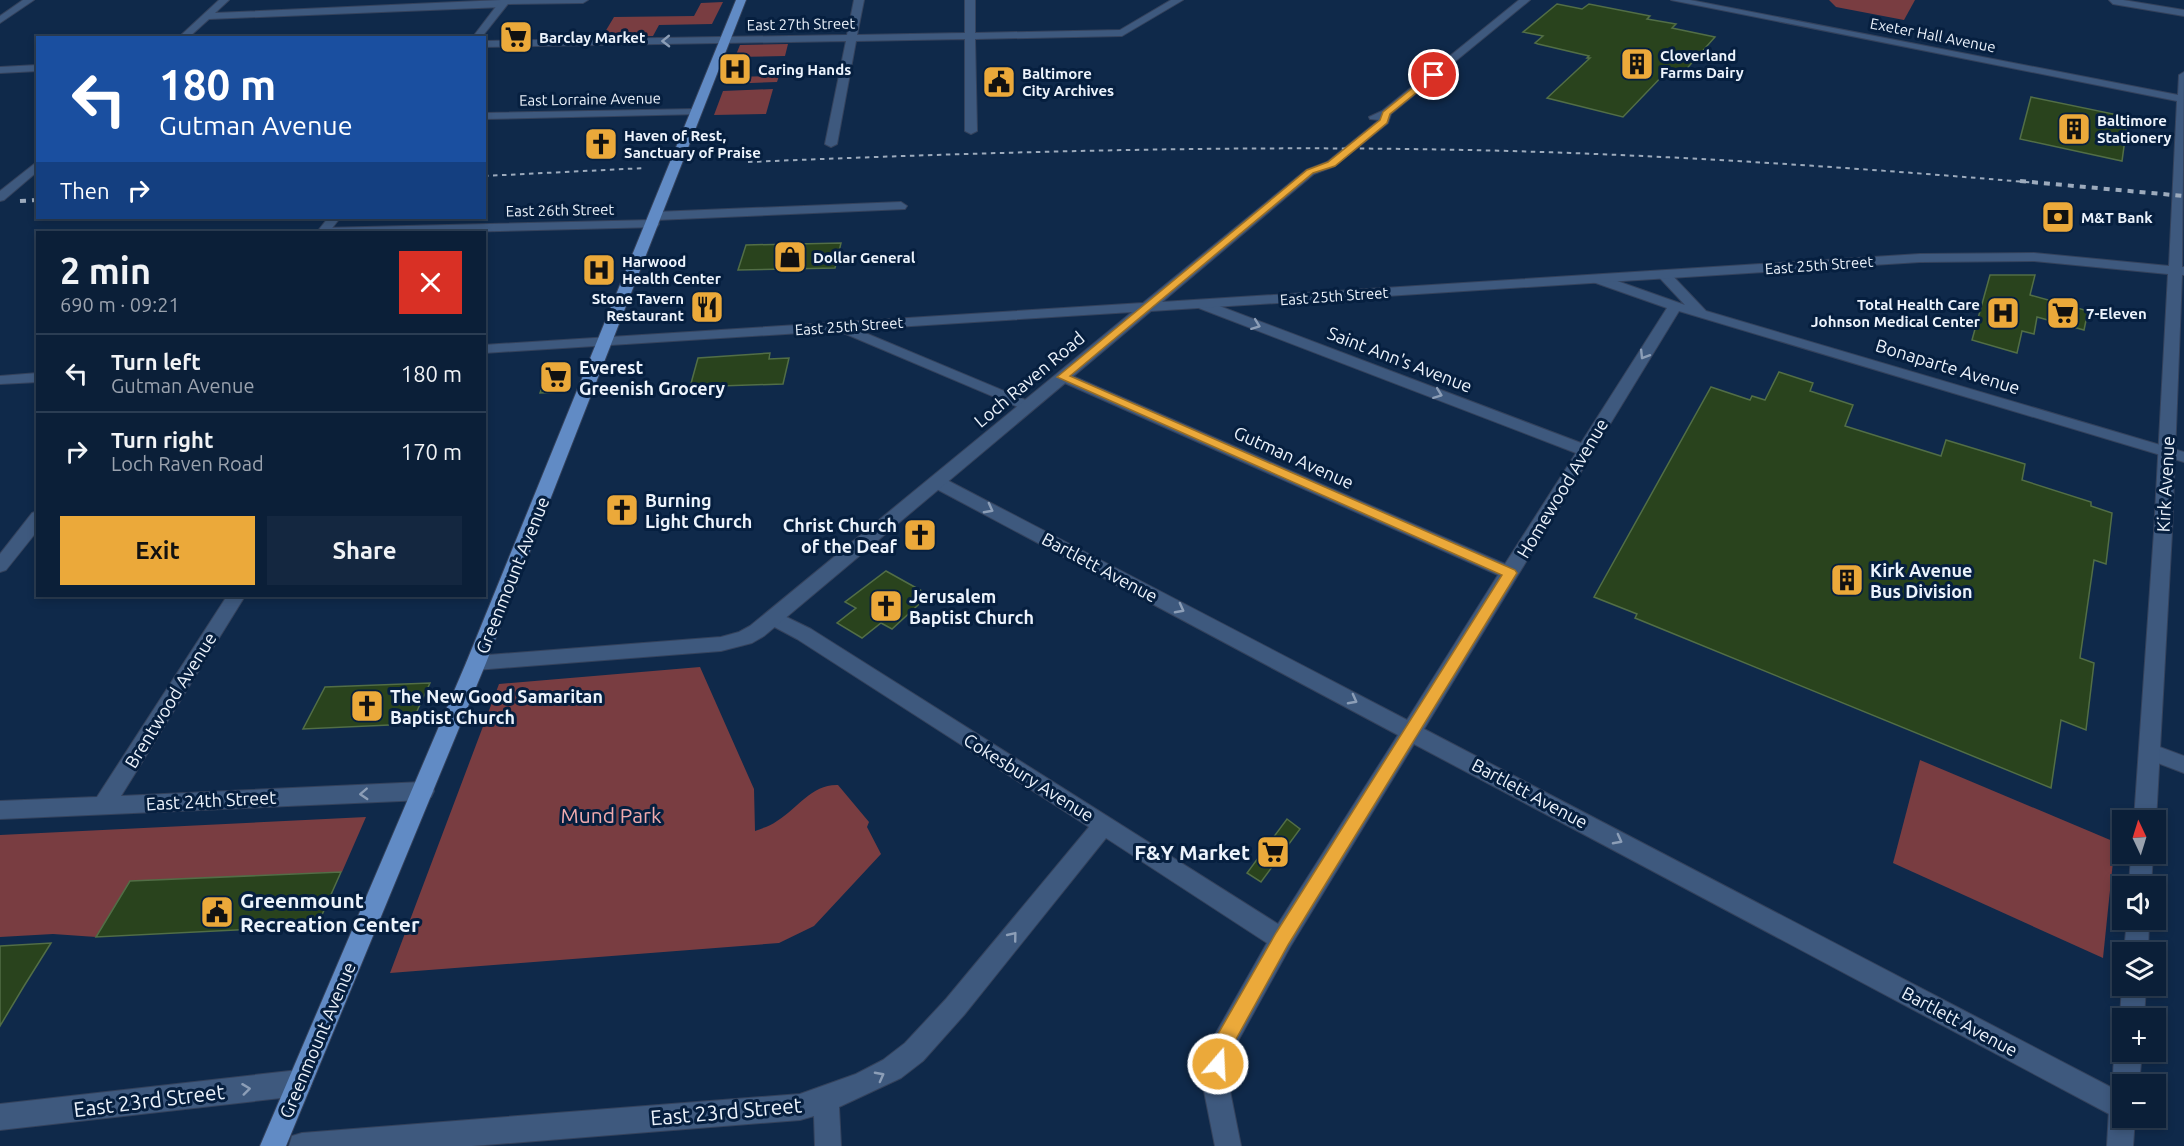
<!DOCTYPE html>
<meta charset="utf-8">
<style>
body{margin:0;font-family:Ubuntu,sans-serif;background:#142740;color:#f1f3f6;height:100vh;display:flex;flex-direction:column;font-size:22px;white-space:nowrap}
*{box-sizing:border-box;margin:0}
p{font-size:20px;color:#9aa2ae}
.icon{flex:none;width:33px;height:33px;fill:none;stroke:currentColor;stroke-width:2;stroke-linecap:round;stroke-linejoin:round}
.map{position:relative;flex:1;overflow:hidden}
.details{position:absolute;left:36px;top:231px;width:450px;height:366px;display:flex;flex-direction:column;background:#0b1f38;border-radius:0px;box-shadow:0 3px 9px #0003,0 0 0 2px #2b3d53}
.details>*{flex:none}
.banner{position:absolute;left:36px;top:36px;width:450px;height:183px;border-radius:0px;box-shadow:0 3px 9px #0003,0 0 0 2px #2b3d53;background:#1a4fa0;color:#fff;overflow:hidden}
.needle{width:39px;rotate:356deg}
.buttons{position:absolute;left:2112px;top:810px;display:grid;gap:12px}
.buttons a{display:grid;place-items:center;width:54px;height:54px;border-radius:0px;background:#0b1f38;box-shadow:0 3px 9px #0003,0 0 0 2px #2b3d53;font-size:30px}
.pin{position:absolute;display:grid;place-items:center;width:51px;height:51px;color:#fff;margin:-26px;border:3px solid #fff;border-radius:50%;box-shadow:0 2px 6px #0007}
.me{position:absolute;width:66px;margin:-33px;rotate:19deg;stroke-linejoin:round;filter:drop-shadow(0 0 4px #0008)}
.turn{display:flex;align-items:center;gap:21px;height:126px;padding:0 24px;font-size:27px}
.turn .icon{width:78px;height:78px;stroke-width:2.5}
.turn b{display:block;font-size:42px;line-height:51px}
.then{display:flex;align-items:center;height:57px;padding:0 24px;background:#0003;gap:12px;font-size:22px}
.round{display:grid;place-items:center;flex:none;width:63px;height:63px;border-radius:0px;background:#142740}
.overview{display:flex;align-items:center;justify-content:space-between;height:102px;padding:0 24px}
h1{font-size:36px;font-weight:600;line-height:45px}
.cta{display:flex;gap:12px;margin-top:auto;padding:12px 24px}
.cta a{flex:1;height:69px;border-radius:0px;background:#eba93a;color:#111;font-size:24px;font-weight:600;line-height:69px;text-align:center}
.cta a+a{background:#142740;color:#f1f3f6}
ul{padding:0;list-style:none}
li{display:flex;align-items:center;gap:18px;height:78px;padding:0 24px;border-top:2px solid #2b3d53}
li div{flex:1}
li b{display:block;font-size:22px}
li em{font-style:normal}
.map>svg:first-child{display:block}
.green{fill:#793d41}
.building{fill:#29431d;stroke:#526e46;stroke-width:1.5}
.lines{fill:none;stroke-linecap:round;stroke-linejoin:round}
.street-casing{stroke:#34425c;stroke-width:2}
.secondary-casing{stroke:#34425c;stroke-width:2}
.primary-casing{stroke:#34425c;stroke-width:2}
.street{fill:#3e597e;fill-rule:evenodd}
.secondary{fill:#3e597e;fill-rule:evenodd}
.primary{fill:#618bc5;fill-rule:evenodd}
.rail-far1{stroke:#9caabc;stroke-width:2;stroke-dasharray:4.5 4.5;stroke-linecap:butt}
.rail{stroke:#9caabc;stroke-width:4;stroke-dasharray:6 6;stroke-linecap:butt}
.oneway{stroke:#8c9eb7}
.route{fill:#eba93a;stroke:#996e26;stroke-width:1.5}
.labels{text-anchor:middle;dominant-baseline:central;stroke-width:6;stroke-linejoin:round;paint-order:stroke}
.far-street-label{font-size:15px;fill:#ecf3fc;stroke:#061f3f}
.far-poi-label{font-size:15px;font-weight:bold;fill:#ecf3fc;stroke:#061f3f;text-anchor:start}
.street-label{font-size:18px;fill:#ecf3fc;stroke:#061f3f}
.poi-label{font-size:18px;font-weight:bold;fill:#ecf3fc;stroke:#061f3f;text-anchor:start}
.near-park-label{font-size:21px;fill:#f1abae;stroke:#061f3f}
.near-poi-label{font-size:21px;font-weight:bold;fill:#ecf3fc;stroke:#061f3f;text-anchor:end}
.near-street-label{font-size:21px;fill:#ecf3fc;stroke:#061f3f}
</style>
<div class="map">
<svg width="2184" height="1146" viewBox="0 0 2184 1146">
<rect width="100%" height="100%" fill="#0f294a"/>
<g class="green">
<polygon points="1829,0 1915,0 1904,20 1836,7"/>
<polygon points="723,2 712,24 659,25 653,36 602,37 614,17 694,16 701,3"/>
<polygon points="788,44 785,56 735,57 740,45"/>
<polygon points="779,76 777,82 725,84 728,77"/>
<polygon points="773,89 766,114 714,115 723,91"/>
<path d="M 700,667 L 754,789 L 755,831 C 762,828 771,826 777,821 C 798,808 812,784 838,785 L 869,822 L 867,827 L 881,854 L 814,926 L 779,943 L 390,973 L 499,684 Z"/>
<polygon points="1920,760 2115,842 2103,958 1893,863"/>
<polygon points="366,817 342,872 130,881 96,937 53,934 0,937 0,835"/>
</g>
<g class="building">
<polygon points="1557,4 1582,9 1589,4 1650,16 1647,19 1676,24 1672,28 1715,37 1682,74 1667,71 1623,117 1547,98 1590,58 1587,58 1589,56 1538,44 1535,43 1543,36 1523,32"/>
<polygon points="2031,97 2128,117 2122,161 2020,139"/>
<polygon points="841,243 835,268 738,270 746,245"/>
<polygon points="1990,275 2035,275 2030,295 2088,311 2084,330 2037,317 2034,334 2022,331 2017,353 1972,340"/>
<polygon points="770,353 769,359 789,358 783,384 690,387 698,358"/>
<polygon points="570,366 562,392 540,393 550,367"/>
<polygon points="1779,372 1813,383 1810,391 1853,405 1845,426 1941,456 1946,440 2025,464 2022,480 2091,502 2091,506 2112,513 2106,564 2094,560 2080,658 2094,663 2086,730 2061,720 2051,788 1635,618 1637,614 1594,597 1711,387 1750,400 1752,396 1765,400"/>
<polygon points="886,571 929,595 892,629 881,623 862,638 837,623 856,608 845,602"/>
<polygon points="430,683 411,724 303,729 325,687"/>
<polygon points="1287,819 1300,829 1261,882 1247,873"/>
<polygon points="341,872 317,926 96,937 130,881"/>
<polygon points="51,943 24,986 0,1026 0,946"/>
</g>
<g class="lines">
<defs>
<g id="street">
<polygon points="219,0 229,0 215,13 501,0 588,0 583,3 507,4 503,7 209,19 188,38 178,38"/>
<polygon points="854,0 864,0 857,35 965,33 965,0 975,0 975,33 1120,30 1171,0 1183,0 1122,36 975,39 977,131 971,134 965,131 965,39 856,41 837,144 831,147 825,144 846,41 484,47 484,41 847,35"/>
<polygon points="2109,0 2123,0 2184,10 2184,16 2113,4"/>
<polygon points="38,65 38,71 0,73 0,67"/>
<polygon points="696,109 701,112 700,114 484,119 484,113"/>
<polygon points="38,161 38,171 4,200 0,201 0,191"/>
<polygon points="901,202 907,206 905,209 656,220 650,216 656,212"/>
<polygon points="653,220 659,224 657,227 459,232 317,232 323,228"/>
<polygon points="1664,271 1669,272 1706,311 2184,452 2184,462 1679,311 1424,729 2122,1093 2122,1118 2128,1118 2122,1120 2113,1116 1414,744 1290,947 1233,1050 1228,1081 1241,1146 1215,1146 1202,1081 1208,1047 1267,943 1106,838 964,1015 923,1061 901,1078 839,1107 841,1146 815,1146 814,1116 800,1120 472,1146 289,1146 292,1136 302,1133 800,1094 856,1074 883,1060 905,1043 946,999 1089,827 797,639 767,623 765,618 767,613 774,611 811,629 1278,924 1398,735 931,486 929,482 931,478 943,478 1407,720 1498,575 1058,380 1056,377 1063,373 1068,374 1505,564 1576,453 1196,307 1194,304 1196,301 1206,301 1581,443 1667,308 1593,282 1591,279 1593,276 1603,276 1685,305 1657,275"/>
<polygon points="839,322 1033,403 1036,406 1028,411 1023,409 834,329 832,326"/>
<polygon points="227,596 245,596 121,796 423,782 431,785 434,791 431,797 423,800 0,819 0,801 97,797"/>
<polygon points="2149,743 2184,756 2184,773 2142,757 2139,751 2142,745"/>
<polygon points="299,1070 308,1074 312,1083 308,1092 299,1096 0,1130 0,1104"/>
</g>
<g id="secondary">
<polygon points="23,0 34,0 0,23 0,16"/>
<polygon points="501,0 511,0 481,38 472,38"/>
<polygon points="1519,0 1530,0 1391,114 1388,123 1335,166 1314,174 1162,302 1920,254 2034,253 2169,266 2177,101 1671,0 1690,0 2178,95 2179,75 2184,72 2182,267 2184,267 2184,275 2182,275 2172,532 2156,821 2134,820 2154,532 2168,274 2034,261 1920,262 1151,311 764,636 752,643 721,651 476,670 469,668 466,663 469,658 476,656 721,637 739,632 750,626 1132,312 484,353 484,345 1143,303 1306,170 1327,162 1379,120 1370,119 1369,117 1382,111"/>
<polygon points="328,218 340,218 329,232 317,232"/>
<polygon points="38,373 38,382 0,384 0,376"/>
<polygon points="38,511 38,530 6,570 0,572 0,554 32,513"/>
<polygon points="2131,854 2153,854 2151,886 2129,886"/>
<polygon points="2127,920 2149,920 2148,952 2124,952"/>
<polygon points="2122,984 2146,986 2144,1018 2122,1018 2122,1025 2120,1018"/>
<path d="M 2122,1042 L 2122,1052 L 2142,1052 L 2139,1084 L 2122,1084 L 2122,1096 L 2117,1093 C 2111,1080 2112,1052 2122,1042 Z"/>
<polygon points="2122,1097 2122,1118 2135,1118 2133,1146 2107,1146 2109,1110 2113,1101"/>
</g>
<polygon id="primary" points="736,0 746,0 486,663 286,1146 260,1146 466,663"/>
</defs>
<use href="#street" class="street-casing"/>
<use href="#secondary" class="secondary-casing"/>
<use href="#primary" class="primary-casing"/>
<use href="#street" class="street"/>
<use href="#secondary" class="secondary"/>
<use href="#primary" class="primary"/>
<g class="rail-far1">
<path d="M 748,162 C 988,152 1228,145 1468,150 C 1658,154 1848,167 2038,183"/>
<polyline points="484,176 645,168"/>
</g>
<g class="rail">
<polyline points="2020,181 2184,196"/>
<polyline points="20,201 38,200"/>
</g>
</g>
<defs><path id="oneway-chevron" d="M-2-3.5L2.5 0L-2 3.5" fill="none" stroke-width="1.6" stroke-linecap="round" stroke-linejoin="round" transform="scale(1.5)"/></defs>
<g class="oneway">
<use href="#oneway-chevron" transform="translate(666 41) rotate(179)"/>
<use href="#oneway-chevron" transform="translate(1256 325) rotate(21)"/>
<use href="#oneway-chevron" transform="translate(1644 355) rotate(122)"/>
<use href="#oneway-chevron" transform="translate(1438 394) rotate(21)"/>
<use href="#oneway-chevron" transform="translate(989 509) rotate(28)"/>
<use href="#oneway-chevron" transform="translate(1180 609) rotate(28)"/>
<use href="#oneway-chevron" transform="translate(1353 700) rotate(28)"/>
<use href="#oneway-chevron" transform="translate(364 794) rotate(177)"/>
<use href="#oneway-chevron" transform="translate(1618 840) rotate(28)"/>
<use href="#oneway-chevron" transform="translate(1013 936) rotate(-51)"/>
<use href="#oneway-chevron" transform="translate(880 1076) rotate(-28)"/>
<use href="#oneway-chevron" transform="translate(246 1089) rotate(-7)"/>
</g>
<polygon class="route" points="1431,73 1438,75 1390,114 1387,123 1335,166 1313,173 1070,376 1515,570 1517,573 1288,945 1230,1050 1225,1071 1218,1074 1211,1071 1208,1064 1214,1041 1276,933 1502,575 1057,377 1307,170 1328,162 1380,120 1383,112"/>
<defs>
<symbol id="supermarket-square" viewBox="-11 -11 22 22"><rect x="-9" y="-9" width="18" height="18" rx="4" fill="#eba93a" stroke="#061f3f"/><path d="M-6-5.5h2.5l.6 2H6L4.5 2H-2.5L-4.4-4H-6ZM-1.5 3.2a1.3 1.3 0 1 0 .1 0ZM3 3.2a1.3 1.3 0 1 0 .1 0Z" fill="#111"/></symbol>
<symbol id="building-square" viewBox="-11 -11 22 22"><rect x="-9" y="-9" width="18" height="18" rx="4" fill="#eba93a" stroke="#061f3f"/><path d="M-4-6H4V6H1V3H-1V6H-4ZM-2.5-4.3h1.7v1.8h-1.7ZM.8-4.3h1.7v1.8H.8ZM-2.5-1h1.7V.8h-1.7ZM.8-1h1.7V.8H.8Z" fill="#111"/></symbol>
<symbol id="hospital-square" viewBox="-11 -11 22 22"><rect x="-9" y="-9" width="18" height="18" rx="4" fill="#eba93a" stroke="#061f3f"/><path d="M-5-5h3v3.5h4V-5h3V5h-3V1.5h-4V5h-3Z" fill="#111"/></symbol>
<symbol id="civic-square" viewBox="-11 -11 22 22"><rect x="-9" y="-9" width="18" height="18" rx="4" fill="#eba93a" stroke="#061f3f"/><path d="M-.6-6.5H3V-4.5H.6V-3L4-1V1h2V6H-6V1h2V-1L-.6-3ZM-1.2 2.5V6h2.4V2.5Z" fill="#111"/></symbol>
<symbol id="church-square" viewBox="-11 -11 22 22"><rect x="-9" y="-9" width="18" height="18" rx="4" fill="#eba93a" stroke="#061f3f"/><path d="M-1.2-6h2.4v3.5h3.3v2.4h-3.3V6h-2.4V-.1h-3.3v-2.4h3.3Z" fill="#111"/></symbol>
<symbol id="bank-square" viewBox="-11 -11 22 22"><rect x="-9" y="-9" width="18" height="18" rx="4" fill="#eba93a" stroke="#061f3f"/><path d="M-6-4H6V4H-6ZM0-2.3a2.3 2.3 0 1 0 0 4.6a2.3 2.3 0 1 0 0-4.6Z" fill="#111"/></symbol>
<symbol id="shop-square" viewBox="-11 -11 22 22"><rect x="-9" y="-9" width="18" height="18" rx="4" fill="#eba93a" stroke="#061f3f"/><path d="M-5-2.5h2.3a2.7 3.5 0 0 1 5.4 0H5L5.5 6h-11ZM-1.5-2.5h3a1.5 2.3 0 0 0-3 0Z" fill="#111"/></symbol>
<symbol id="restaurant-square" viewBox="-11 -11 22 22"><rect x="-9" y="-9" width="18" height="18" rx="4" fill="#eba93a" stroke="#061f3f"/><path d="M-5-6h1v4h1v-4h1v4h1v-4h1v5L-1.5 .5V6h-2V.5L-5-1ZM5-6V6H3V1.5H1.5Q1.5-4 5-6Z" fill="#111"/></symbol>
</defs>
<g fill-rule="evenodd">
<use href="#supermarket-square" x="497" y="18" width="38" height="38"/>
<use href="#building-square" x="1618" y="45" width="38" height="38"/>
<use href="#hospital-square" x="716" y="50" width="38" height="38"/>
<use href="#civic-square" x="980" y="63" width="38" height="38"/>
<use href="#building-square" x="2055" y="110" width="38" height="38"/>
<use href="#church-square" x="582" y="125" width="38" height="38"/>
<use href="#bank-square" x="2039" y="198" width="38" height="38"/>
<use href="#shop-square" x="771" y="238" width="38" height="38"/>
<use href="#hospital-square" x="580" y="251" width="38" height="38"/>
<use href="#restaurant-square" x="688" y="288" width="38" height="38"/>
<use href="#hospital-square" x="1984" y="294" width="38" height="38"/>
<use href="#supermarket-square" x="2044" y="294" width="38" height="38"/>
<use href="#supermarket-square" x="537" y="358" width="38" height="38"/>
<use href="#church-square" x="603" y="491" width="38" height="38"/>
<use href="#church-square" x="901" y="516" width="38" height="38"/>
<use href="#building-square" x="1828" y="561" width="38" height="38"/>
<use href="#church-square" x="867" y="587" width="38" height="38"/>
<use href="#church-square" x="348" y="687" width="38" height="38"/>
<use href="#supermarket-square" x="1254" y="833" width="38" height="38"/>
<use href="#civic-square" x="198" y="893" width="38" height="38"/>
</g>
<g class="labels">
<g class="far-street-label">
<text transform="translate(801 24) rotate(-1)">East 27th Street</text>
<text transform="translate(1933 35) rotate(11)">Exeter Hall Avenue</text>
<text transform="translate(590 99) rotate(-1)">East Lorraine Avenue</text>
<text transform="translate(560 210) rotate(-1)">East 26th Street</text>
<text transform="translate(1819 265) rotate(-4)">East 25th Street</text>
<text transform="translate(1334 296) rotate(-4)">East 25th Street</text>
<text transform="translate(849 326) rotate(-4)">East 25th Street</text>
</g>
<g class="far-poi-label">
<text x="539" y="37">Barclay Market</text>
<text x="1660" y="55">Cloverland<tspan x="1660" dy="17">Farms Dairy</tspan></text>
<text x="758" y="69">Caring Hands</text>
<text x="1022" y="73">Baltimore<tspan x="1022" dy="17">City Archives</tspan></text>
<text x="2097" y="120">Baltimore<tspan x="2097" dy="17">Stationery</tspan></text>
<text x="624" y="135">Haven of Rest,<tspan x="624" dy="17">Sanctuary of Praise</tspan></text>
<text x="2081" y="217">M&amp;T Bank</text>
<text x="813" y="257">Dollar General</text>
<text x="622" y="261">Harwood<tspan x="622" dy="17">Health Center</tspan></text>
<text x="684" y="298" text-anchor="end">Stone Tavern<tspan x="684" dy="17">Restaurant</tspan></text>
<text x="1980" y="304" text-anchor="end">Total Health Care<tspan x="1980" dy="17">Johnson Medical Center</tspan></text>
<text x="2086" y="313">7-Eleven</text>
</g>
<g class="street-label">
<text transform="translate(1400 359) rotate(21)">Saint Ann's Avenue</text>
<text transform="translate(1948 366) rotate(17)">Bonaparte Avenue</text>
<text transform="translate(1029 379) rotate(-40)">Loch Raven Road</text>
<text transform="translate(1294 457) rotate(24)">Gutman Avenue</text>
<text transform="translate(2165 484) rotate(-87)">Kirk Avenue</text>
<text transform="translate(1562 488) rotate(-59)">Homewood Avenue</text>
<text transform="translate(1100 567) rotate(28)">Bartlett Avenue</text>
<text transform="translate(512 575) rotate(-68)">Greenmount Avenue</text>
<text transform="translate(170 700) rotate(-58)">Brentwood Avenue</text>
<text transform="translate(1029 777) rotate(32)">Cokesbury Avenue</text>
<text transform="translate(1530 793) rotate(28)">Bartlett Avenue</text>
<text transform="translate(211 800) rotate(-3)">East 24th Street</text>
<text transform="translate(1960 1021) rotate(28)">Bartlett Avenue</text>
<text transform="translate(317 1040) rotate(-67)">Greenmount Avenue</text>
</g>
<g class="poi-label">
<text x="579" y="367">Everest<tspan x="579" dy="21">Greenish Grocery</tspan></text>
<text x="645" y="500">Burning<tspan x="645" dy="21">Light Church</tspan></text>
<text x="897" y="525" text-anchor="end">Christ Church<tspan x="897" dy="21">of the Deaf</tspan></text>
<text x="1870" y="570">Kirk Avenue<tspan x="1870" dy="21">Bus Division</tspan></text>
<text x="909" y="596">Jerusalem<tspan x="909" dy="21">Baptist Church</tspan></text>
<text x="390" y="696">The New Good Samaritan<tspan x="390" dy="21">Baptist Church</tspan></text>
</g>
<g class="near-park-label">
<text x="611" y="815">Mund Park</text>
</g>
<g class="near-poi-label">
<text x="1250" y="852">F&amp;Y Market</text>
<text x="240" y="900" text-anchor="start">Greenmount<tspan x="240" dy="24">Recreation Center</tspan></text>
</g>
<g class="near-street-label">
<text transform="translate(149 1100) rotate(-7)">East 23rd Street</text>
<text transform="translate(726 1111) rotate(-5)">East 23rd Street</text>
</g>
</g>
</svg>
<div class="buttons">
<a><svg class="needle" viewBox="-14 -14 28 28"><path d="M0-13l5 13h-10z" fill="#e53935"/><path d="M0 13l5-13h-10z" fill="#9aa2ae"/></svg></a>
<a><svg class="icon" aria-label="sound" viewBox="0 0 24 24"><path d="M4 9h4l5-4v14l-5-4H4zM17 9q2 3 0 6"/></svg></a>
<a><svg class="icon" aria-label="layers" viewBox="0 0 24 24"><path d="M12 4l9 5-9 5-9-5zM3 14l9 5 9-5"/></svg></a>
<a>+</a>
<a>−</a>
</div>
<div class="pin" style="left:1434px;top:75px;background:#d93025"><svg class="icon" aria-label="arrive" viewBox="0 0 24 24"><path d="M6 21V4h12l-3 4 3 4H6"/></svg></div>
<svg class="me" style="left:1218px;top:1064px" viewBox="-20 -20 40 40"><circle r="17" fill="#eba93a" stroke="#fff" stroke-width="3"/><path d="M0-11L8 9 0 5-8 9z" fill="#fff"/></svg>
<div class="banner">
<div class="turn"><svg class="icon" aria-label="left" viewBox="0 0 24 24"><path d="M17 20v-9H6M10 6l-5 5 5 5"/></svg><div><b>180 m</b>Gutman Avenue</div></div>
<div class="then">Then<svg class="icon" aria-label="right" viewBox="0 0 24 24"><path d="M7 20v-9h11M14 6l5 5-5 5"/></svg></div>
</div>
<section class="details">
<div class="overview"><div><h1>2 min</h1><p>690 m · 09:21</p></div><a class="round" style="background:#d93025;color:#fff"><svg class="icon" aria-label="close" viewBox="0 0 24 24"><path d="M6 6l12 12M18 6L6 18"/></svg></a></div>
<ul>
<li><svg class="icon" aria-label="left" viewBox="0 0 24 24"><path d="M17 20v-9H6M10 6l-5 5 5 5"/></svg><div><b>Turn left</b><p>Gutman Avenue</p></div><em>180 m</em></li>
<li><svg class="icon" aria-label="right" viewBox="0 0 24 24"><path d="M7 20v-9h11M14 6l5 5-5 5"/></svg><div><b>Turn right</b><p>Loch Raven Road</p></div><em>170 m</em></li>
</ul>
<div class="cta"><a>Exit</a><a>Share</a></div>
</section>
</div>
